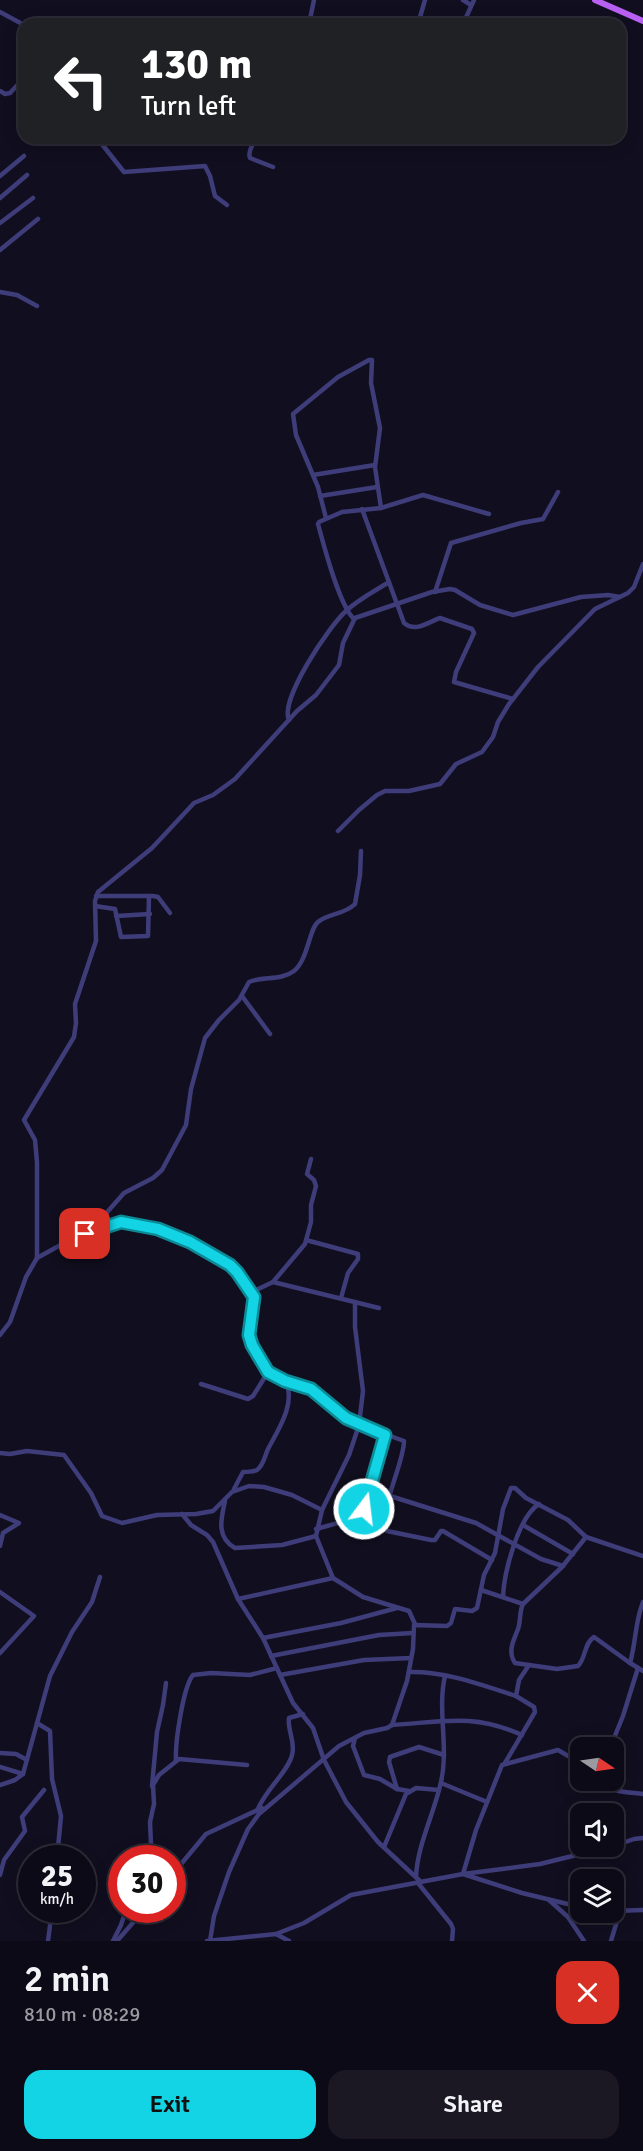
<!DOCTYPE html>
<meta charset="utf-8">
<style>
body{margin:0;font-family:Signika,sans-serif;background:#1b1824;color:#f1f3f6;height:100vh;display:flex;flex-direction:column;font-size:22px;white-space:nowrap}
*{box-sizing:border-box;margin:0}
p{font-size:20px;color:#9a9aa1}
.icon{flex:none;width:33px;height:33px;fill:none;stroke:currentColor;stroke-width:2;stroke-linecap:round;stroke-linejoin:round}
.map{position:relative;height:1941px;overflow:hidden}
.details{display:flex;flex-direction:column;background:#0d0a17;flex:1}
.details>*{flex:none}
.guide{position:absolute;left:18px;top:18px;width:608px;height:126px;border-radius:18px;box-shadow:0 3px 15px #0003,0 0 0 2px #2d2b36;background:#202124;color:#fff;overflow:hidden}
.needle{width:39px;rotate:103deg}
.buttons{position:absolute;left:570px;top:1737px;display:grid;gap:12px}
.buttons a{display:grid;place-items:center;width:54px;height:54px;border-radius:12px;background:#0d0a17;box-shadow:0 3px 15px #0003,0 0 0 2px #2d2b36;font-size:30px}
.speed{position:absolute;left:18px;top:1845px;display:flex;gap:12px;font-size:30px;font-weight:700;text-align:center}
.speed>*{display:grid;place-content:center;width:78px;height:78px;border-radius:50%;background:#0d0a17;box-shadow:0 3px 15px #0003,0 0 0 2px #2d2b36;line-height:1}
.speed small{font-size:15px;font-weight:400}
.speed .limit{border:9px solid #d22;background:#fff;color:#111}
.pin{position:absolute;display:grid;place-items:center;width:51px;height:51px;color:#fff;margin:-26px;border-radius:12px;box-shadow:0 3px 9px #0006}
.me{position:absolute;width:66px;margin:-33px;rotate:15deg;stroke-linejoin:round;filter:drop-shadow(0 0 4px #0008)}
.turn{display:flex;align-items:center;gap:21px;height:126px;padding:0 24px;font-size:27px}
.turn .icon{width:78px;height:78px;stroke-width:2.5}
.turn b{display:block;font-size:42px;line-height:51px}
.round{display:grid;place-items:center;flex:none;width:63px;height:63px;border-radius:18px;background:#1b1824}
.summary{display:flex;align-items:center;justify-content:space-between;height:102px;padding:0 24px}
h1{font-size:36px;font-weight:600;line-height:45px}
.button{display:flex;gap:12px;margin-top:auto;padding:12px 24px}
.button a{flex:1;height:69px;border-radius:18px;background:#13d4e5;color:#111;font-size:24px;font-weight:600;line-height:69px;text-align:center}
.button a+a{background:#1b1824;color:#f1f3f6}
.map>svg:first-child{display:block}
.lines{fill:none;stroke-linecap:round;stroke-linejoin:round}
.minor{stroke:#3e3d7a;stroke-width:4.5}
.major{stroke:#b860f2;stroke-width:6}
.route-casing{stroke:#0c8a95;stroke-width:15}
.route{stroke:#13d4e5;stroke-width:10}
</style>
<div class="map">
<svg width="643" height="1941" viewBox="0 0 643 1941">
<rect width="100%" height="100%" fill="#110e1f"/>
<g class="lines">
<g class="minor">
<polyline points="463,0 471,5"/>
<polyline points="0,12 24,25"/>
<polyline points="237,24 240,22 247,24"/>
<polyline points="309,24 314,0"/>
<polyline points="418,24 425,0"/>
<polyline points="463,24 474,0"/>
<polyline points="0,91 5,94 10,93 24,78"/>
<polyline points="97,138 124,172 205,166 210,176 215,196 227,205"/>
<path d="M 254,138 C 254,146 247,150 250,158 L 273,167"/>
<polyline points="0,176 24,156"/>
<polyline points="0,198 27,175"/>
<polyline points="0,223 33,198"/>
<polyline points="0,250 38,219"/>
<polyline points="0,292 17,295 37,306"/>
<polyline points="313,475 375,465"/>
<polyline points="320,496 377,487"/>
<path d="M 362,509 L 404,623 C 416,633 428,622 440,618 L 472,629 L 474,633 L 456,672 L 454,682 L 513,699"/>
<polyline points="326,518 318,487 296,435 293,414 338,377 369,360 372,360 371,383 380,428 375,467 381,508"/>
<polyline points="435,592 451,543 521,523 543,519 558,492"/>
<path d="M 354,619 C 339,605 324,546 318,524 L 319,522 L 342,512 L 381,508 L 423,495 L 489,514"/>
<path d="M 289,720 C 279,700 330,625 346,611 C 359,599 375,591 389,582"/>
<polyline points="338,831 359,810 377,795 385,791 409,791 440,784 456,764 482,752 493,737 498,722 509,704 538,667 595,609 628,593 634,587 643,564"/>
<polyline points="96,896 153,896 158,897 170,913"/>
<polyline points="95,906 115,909 121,937 148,936 149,896"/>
<polyline points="116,916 150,914"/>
<polyline points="242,996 270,1034"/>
<path d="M 81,1234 L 121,1222 L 158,1229 L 190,1242 L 230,1265 L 238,1272 L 254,1297 L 249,1335 L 252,1345 L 268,1372 L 311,1389 L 340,1414 L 352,1422 L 404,1441 C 404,1464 377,1513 387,1531 L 431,1540 L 435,1540 L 441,1531 L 443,1531 L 492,1560"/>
<polyline points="306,1240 358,1254 358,1259 348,1273 341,1298"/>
<path d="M 37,1258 L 95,1226 L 124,1193 L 153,1178 L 162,1170 L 186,1125 L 191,1089 L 205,1038 L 219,1020 L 239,1000 L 249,982 C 263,976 281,981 294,971 C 308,960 309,929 318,922 C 329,913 344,915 355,904 L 360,875 L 361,851"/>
<polyline points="273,1282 379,1308"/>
<polyline points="252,1292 273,1282 305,1244 311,1222 311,1205 316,1186 314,1180 307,1174 311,1159"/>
<polyline points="355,1302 355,1327 363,1391 359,1425 349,1455 322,1510 316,1536 333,1578 363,1597 409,1611 415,1624"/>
<polyline points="0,1335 10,1322 26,1277 37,1258 37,1162 35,1140 24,1120 74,1037 76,1023 75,1004 96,941 95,901 98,892 152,848 194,803 213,795 235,779 297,711 316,695 339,665 343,643 355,618 432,592 450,589 455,590 480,605 513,615 581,597 608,595 620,597"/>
<polyline points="201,1384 248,1399 253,1396 268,1372"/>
<polyline points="0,1453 10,1454 27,1451 64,1455 91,1493 102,1516 122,1523 157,1515 196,1514 213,1511 232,1492 249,1486 264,1487 292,1495 322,1510"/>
<path d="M 234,1489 L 243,1472 C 247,1472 253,1472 257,1470 C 264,1465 265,1455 268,1449 C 278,1430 297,1402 285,1381"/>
<polyline points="390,1496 476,1523 541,1559 563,1566"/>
<path d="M 225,1501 C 221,1519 216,1537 235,1548 L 282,1545 L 316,1536"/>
<polyline points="182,1514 191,1525 207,1535 213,1542 238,1599 263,1638 293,1703 313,1728 324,1760 346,1802 378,1842 421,1882"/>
<polyline points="0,1515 19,1523 3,1533 0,1546"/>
<polyline points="523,1525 573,1554"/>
<polyline points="316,1529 363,1516 385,1435"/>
<polyline points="481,1590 523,1604"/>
<polyline points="0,1592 34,1616 0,1653"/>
<path d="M 503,1597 C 504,1573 518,1517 539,1504"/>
<polyline points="238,1599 333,1578"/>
<polyline points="263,1638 341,1623 397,1608"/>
<polyline points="271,1656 379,1635 413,1633"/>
<path d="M 630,1663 C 636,1643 635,1621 643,1602"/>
<path d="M 529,1665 L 515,1663 C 507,1651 514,1640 518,1629 C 521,1621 519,1612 523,1604 L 562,1567 L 586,1537"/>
<path d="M 409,1672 C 445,1671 482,1685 516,1696"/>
<polyline points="280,1675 364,1660 411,1658"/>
<polyline points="37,1723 50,1731 52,1779 61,1816 57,1858"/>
<path d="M 392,1725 C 442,1722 473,1713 522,1735"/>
<polyline points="355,1738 353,1746 364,1775 380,1779 397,1789 409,1791"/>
<polyline points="610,1748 623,1716 638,1668"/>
<polyline points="0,1753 16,1754 27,1760"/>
<path d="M 176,1760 C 175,1743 183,1687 193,1675 L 211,1673 L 250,1675 L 277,1668"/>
<path d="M 505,1763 L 535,1712 L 534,1707 L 516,1696 L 519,1680 L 529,1665 L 557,1669 L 578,1666 C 586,1658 584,1643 594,1637 L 630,1663 L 643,1671"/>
<polyline points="580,1763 558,1750 502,1765 476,1830 463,1874 522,1893 580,1907"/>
<polyline points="0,1767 23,1774"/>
<path d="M 600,1780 C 610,1793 628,1792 643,1794"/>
<polyline points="441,1783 487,1802"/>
<polyline points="0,1785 15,1780 23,1774 50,1676 72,1632 92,1602 100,1577"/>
<polyline points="152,1786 157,1732 163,1705 166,1683"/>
<polyline points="397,1789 389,1762 390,1757 419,1747 444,1755"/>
<path d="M 257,1811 C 265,1790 288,1772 292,1755 C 296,1742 287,1730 289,1718 L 303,1714"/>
<polyline points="614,1846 634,1839 643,1838"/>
<polyline points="384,1847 406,1794 416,1788 439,1790"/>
<polyline points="145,1858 151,1844 150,1822 154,1804 153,1785 159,1775 179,1759 247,1765"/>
<polyline points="0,1875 4,1860 25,1831 22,1817 44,1790"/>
<polyline points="172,1875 206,1834 262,1808"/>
<path d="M 416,1876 C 418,1843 434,1814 441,1782 C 449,1747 437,1710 445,1676"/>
<polyline points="418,1883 451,1924 453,1929 452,1941"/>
<polyline points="549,1900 568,1917 584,1941"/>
<polyline points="614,1911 643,1910"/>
<polyline points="276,1934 289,1941"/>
<polyline points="48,1941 52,1910"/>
<polyline points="113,1941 121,1925 126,1910"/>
<polyline points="117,1941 144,1910"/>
<polyline points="207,1941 276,1934 304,1923 351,1895 463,1874 540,1864 613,1846"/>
<polyline points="210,1941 214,1916 229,1872 248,1829 259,1814 339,1746 364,1733 387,1728 392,1725 407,1681 413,1649 414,1625 447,1626 451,1623 455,1609 472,1611 477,1608 484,1575 495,1553 503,1509 511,1488 515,1488 526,1498 568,1520 586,1537 643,1556"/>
<polyline points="611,1941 620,1911"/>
</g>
<polyline class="major" points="595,0 643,21"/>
</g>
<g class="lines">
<defs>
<polyline id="route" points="85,1234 121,1222 158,1229 190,1242 230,1265 237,1272 254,1297 249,1335 252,1345 268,1372 285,1381 311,1389 346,1418 385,1435 364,1509"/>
</defs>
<use href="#route" class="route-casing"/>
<use href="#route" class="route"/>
</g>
</svg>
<div class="buttons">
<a><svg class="needle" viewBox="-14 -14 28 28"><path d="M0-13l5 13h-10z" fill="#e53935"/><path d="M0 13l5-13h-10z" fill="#9a9aa1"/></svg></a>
<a><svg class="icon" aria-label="sound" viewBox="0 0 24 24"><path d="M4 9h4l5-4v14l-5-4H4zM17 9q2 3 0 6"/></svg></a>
<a><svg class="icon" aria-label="layers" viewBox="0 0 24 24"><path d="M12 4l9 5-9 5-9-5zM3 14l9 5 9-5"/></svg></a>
</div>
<div class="speed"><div>25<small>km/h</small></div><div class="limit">30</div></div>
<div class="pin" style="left:85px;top:1234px;background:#d93025"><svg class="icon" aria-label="arrive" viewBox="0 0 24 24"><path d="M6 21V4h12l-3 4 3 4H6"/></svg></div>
<svg class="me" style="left:364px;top:1509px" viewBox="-20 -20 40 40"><circle r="17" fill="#13d4e5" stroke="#fff" stroke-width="3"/><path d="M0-11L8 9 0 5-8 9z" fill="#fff"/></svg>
<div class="guide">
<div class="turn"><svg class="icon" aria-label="left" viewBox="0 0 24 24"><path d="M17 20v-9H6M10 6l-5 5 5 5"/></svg><div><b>130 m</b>Turn left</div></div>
</div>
</div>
<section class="details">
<div class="summary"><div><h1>2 min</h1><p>810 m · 08:29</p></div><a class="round" style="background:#d93025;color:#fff"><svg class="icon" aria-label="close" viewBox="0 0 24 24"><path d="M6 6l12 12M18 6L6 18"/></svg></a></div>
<div class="button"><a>Exit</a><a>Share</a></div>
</section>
